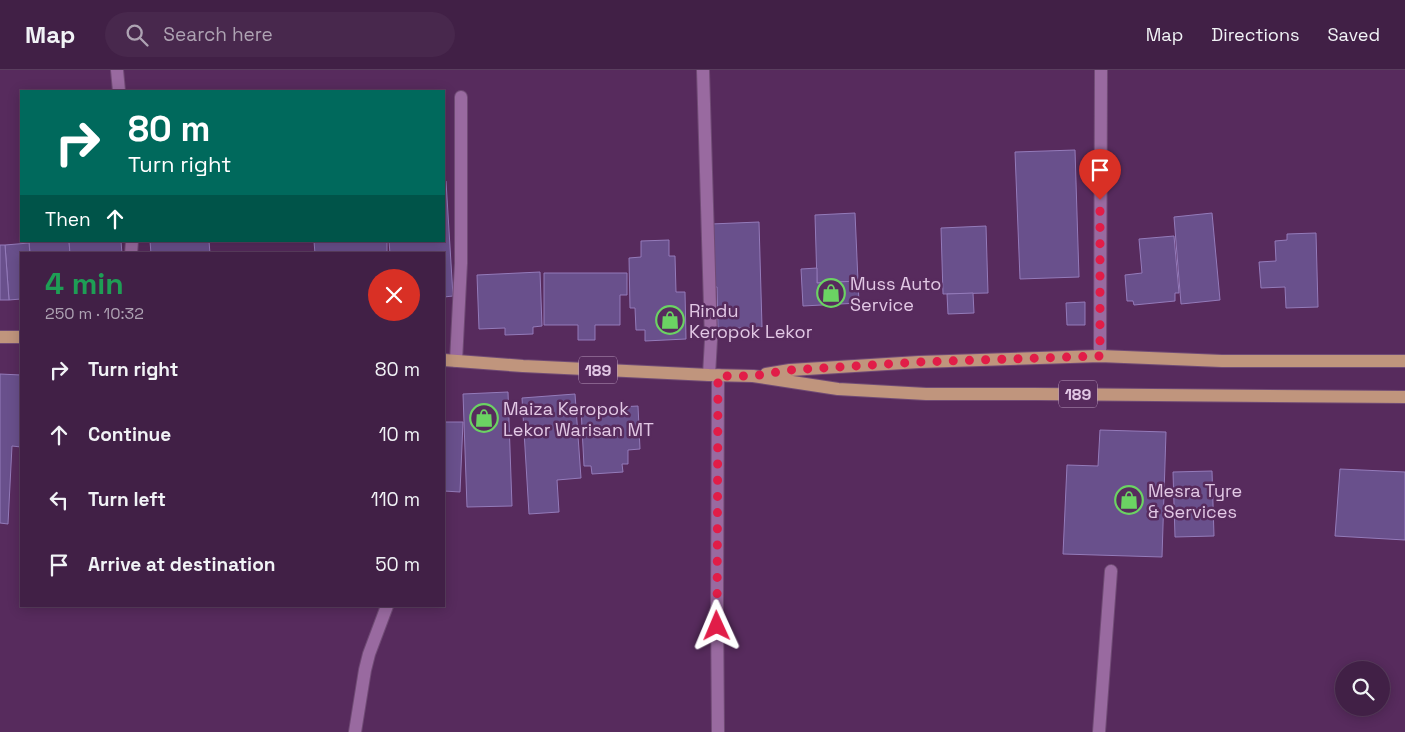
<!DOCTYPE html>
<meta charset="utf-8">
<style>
body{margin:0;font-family:"Space Grotesk",sans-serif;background:#48284d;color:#f1f3f6;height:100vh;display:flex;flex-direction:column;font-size:19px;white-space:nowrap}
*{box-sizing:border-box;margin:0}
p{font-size:16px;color:#aea3b3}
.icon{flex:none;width:28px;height:28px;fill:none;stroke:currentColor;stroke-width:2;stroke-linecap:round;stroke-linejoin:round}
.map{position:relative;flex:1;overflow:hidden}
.panel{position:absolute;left:20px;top:182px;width:425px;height:355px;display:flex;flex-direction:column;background:#412046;border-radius:0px;box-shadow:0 2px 12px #0003,0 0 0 1px #5a3e5f}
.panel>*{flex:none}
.banner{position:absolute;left:20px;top:20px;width:425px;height:152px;border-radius:0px;box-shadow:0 2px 12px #0003,0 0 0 1px #5a3e5f;background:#00695c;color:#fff;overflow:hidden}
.buttons{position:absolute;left:1335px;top:591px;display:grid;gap:10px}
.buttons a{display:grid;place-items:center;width:55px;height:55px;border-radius:50%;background:#412046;box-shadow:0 2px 12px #0003,0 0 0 1px #5a3e5f;font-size:25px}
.pin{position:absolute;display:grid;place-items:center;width:42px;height:42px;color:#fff;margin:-51px -21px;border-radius:50% 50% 50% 0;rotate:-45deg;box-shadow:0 0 5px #0007}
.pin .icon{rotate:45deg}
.me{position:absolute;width:55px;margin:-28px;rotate:359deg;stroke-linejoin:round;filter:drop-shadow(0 0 4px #0008)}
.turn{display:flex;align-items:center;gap:18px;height:105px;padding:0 25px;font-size:22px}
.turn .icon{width:65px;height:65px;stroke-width:2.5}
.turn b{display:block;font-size:35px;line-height:42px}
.then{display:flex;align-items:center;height:48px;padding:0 25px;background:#0003;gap:10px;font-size:19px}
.round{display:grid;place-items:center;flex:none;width:52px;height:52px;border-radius:26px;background:#48284d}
.headline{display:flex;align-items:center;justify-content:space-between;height:85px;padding:0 25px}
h1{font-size:30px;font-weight:800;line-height:38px;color:#1e9e55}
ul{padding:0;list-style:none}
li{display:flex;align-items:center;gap:15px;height:65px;padding:0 25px}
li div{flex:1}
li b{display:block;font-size:19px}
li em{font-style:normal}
header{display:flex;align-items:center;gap:30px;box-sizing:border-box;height:70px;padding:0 25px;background:#412046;border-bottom:1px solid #5a3e5f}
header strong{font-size:24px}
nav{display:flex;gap:28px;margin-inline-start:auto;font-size:18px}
.search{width:350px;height:45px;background:#48284d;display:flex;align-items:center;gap:12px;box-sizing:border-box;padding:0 18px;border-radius:28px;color:#aea3b3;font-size:19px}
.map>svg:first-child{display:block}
.building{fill:#69508c;stroke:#947bba}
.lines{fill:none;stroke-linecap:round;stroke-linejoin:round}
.minor-casing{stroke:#704b75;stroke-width:14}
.major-casing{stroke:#704b75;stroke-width:14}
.minor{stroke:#996aa0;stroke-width:12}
.major{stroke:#c0957d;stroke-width:12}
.route{stroke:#e11d48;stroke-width:9;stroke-dasharray:0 16.2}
.labels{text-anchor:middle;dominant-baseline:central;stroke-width:5;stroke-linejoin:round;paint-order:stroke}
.shield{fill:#572b5d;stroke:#b899bc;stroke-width:1}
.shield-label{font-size:16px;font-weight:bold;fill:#e2c8e5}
.poi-label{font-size:18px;fill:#e2c8e5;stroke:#572b5d;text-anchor:start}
</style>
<header>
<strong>Map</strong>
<div class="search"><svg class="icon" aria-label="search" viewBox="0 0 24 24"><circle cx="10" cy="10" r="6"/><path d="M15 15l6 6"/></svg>Search here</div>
<nav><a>Map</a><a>Directions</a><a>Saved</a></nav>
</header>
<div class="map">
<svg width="1405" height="662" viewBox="0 0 1405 662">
<rect width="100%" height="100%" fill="#572b5d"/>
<g class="building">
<polygon points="1075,80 1079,207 1020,209 1015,82"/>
<polygon points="444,111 446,111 453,226 444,227 444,184 390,184 389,171 444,171"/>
<polygon points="855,143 858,211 817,213 815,145"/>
<polygon points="1212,143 1220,230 1181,234 1174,147"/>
<polygon points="759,152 762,257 718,259 717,217 713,217 711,154"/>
<polygon points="986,156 988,223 943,224 941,158"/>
<polygon points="1316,163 1318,237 1286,238 1285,217 1261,218 1259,192 1276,191 1275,171 1287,170 1287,164"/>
<polygon points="1174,166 1179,223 1175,223 1175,231 1134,235 1133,231 1127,231 1125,205 1142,203 1139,169"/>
<polygon points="669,170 669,186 675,186 676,222 685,222 686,269 645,271 645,260 636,260 635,238 630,238 629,188 641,187 641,171"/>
<polygon points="29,171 69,171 70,184 30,184"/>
<polygon points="69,171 121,171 122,184 70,184"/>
<polygon points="150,171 209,171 210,184 151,184"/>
<polygon points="314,171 387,171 387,184 315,184"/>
<polygon points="29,173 30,184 21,184 21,229 9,230 5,175"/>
<polygon points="0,175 5,175 9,230 0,230"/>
<polygon points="817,198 817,213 858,211 859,233 803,236 801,199"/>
<polygon points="540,202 542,256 533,257 533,264 505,265 505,258 479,259 477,205"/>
<polygon points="544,203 627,203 627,225 620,225 620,255 595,255 595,270 578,270 578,255 544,255"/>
<polygon points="973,223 974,243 948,244 947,224"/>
<polygon points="1085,232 1085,255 1067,255 1066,233"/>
<polygon points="0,304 21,305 21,377 12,376 8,454 0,453"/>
<polygon points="508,322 512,436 467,437 463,324"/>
<polygon points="575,324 581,408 557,410 559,442 529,444 522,328"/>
<polygon points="638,336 640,379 628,380 628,394 622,394 623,402 592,404 591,396 584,396 581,339"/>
<polygon points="444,352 463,352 460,422 444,421"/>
<polygon points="1100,360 1166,362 1162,487 1063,484 1067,395 1098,396"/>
<polygon points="1340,399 1405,402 1405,470 1335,466"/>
<polygon points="1212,401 1214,466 1175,467 1173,402"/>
</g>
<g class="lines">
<defs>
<g id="minor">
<polyline points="117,0 119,21"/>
<polyline points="703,0 711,270 709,305"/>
<polyline points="131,184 132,171"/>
<polyline points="1100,286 1101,0"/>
<polyline points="456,291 461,193 461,27"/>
<polyline points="355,662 365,600 369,584 387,536"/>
<polyline points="718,662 717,538 718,305"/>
<polyline points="1099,662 1111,501"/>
</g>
<g id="major">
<polyline points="0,267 21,267"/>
<polyline points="444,290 523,296 709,305 753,306 838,319 926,324 1036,324 1405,327"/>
<polyline points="766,304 790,300 919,292 1100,286 1222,291 1405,291"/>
</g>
</defs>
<use href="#minor" class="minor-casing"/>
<use href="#major" class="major-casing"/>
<use href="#minor" class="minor"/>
<use href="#major" class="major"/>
</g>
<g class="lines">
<polyline class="route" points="717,556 718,306 753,306 790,300 919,292 1100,286 1100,130"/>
</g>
<defs>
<symbol id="shop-ring" viewBox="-11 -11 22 22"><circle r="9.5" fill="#572b5d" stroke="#6bd363" stroke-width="1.5"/><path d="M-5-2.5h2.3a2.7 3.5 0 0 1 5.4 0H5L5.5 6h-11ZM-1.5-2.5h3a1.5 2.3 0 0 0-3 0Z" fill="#6bd363"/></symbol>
</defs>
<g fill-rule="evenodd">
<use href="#shop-ring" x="815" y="207" width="32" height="32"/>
<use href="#shop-ring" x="654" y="234" width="32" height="32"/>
<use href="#shop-ring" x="468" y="332" width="32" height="32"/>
<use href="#shop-ring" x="1113" y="414" width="32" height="32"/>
</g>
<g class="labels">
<g class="shield">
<rect x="579" y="286.5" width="38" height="27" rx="4"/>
<rect x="1059" y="310.5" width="38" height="27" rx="4"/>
</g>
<g class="shield-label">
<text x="598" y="300">189</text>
<text x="1078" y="324">189</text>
</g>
<g class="poi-label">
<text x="850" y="213">Muss Auto<tspan x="850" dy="21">Service</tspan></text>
<text x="689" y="240">Rindu<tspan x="689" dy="21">Keropok Lekor</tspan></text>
<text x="503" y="338">Maiza Keropok<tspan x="503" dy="21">Lekor Warisan MT</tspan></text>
<text x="1148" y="420">Mesra Tyre<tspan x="1148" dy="21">&amp; Services</tspan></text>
</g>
</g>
</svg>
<div class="buttons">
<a><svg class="icon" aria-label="search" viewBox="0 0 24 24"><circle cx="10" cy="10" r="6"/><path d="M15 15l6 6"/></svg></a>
</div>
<div class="pin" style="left:1100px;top:130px;background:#d93025"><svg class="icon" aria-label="arrive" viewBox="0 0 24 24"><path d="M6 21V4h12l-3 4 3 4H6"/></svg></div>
<svg class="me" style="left:717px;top:556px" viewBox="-20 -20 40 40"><path d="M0-17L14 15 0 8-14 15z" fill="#e11d48" stroke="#fff" stroke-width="4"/></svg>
<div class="banner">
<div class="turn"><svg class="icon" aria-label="right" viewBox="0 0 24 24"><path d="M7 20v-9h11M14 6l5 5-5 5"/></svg><div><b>80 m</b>Turn right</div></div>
<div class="then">Then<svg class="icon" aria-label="ahead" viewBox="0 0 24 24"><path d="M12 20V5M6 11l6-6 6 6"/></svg></div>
</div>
<section class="panel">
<div class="headline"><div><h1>4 min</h1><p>250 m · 10:32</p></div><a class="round" style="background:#d93025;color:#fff"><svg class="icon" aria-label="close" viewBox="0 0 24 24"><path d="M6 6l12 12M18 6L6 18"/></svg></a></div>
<ul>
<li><svg class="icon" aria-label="right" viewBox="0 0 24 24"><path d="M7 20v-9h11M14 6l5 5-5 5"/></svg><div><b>Turn right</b></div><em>80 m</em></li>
<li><svg class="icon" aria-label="ahead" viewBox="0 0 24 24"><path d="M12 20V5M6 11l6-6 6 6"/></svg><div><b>Continue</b></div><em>10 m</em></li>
<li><svg class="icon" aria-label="left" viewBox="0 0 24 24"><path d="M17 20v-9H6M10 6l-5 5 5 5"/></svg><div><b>Turn left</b></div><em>110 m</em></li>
<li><svg class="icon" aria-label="arrive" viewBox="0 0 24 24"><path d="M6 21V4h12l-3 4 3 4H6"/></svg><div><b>Arrive at destination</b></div><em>50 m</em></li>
</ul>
</section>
</div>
